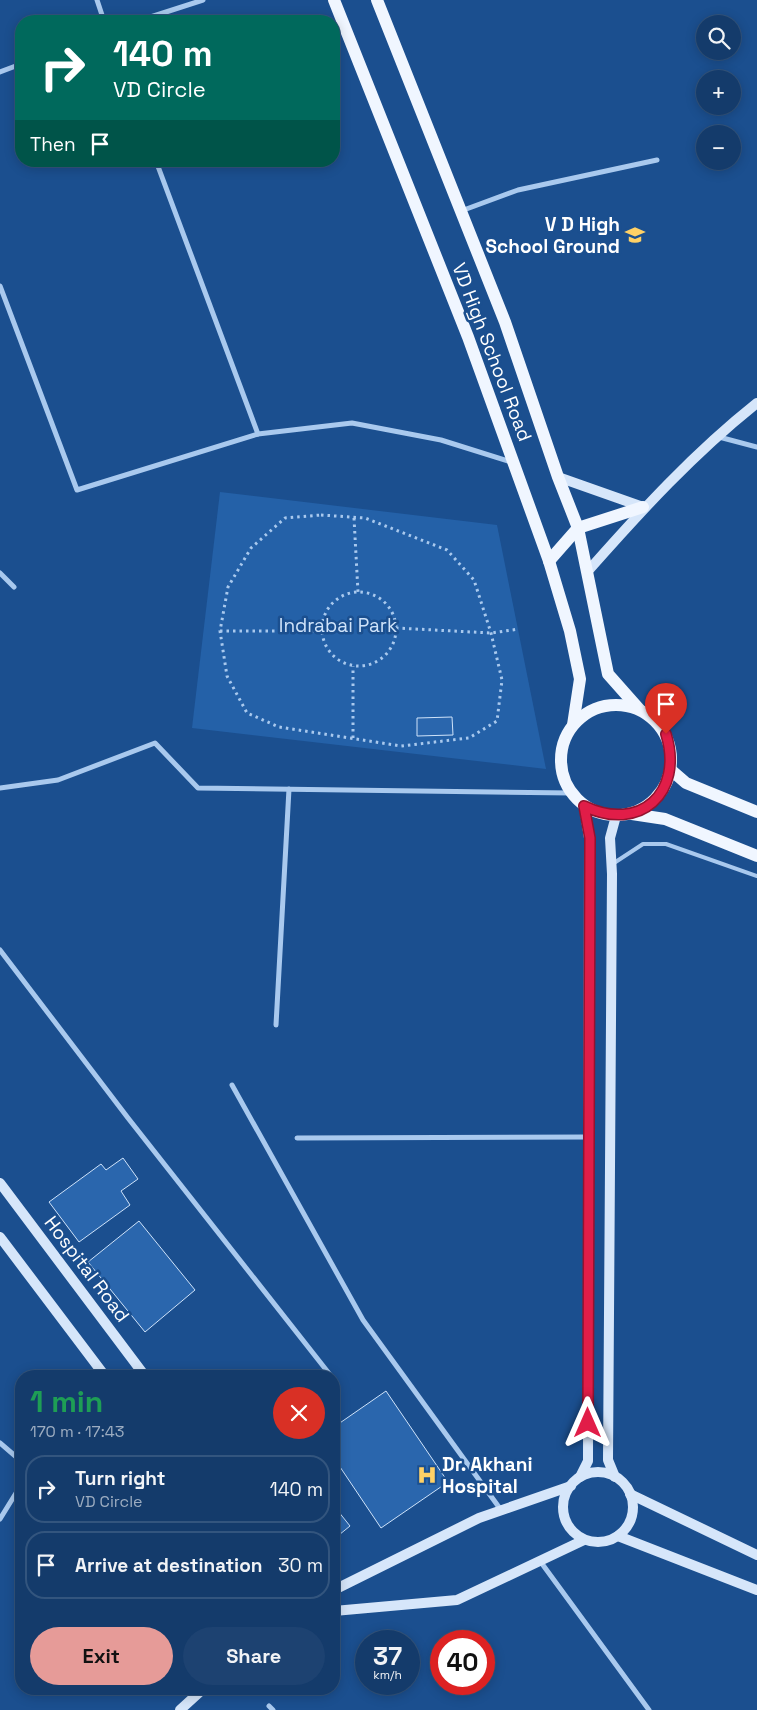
<!DOCTYPE html>
<meta charset="utf-8">
<style>
body{margin:0;font-family:"Space Grotesk",sans-serif;background:#1d4271;color:#f1f3f6;height:100vh;display:flex;flex-direction:column;font-size:19px;white-space:nowrap}
*{box-sizing:border-box;margin:0}
p{font-size:16px;color:#9dadc1}
.icon{flex:none;width:28px;height:28px;fill:none;stroke:currentColor;stroke-width:2;stroke-linecap:round;stroke-linejoin:round}
.map{position:relative;flex:1;overflow:hidden}
.details{position:absolute;left:15px;top:1370px;width:325px;height:325px;display:flex;flex-direction:column;background:#143b6b;border-radius:20px;box-shadow:0 2px 12px #0003,0 0 0 1px #33557e}
.details>*{flex:none}
.banner{position:absolute;left:15px;top:15px;width:325px;height:152px;border-radius:20px;box-shadow:0 2px 12px #0003,0 0 0 1px #33557e;background:#00695c;color:#fff;overflow:hidden}
.fabs{position:absolute;left:696px;top:15px;display:grid;gap:10px}
.fabs a{display:grid;place-items:center;width:45px;height:45px;border-radius:50%;background:#143b6b;box-shadow:0 2px 12px #0003,0 0 0 1px #33557e;font-size:25px}
.speed{position:absolute;left:355px;top:1630px;display:flex;gap:10px;font-size:25px;font-weight:700;text-align:center}
.speed>*{display:grid;place-content:center;width:65px;height:65px;border-radius:50%;background:#143b6b;box-shadow:0 2px 12px #0003,0 0 0 1px #33557e;line-height:1}
.speed small{font-size:12px;font-weight:400}
.speed .limit{border:8px solid #d22;background:#fff;color:#111}
.pin{position:absolute;display:grid;place-items:center;width:42px;height:42px;color:#fff;margin:-51px -21px;border-radius:50% 50% 50% 0;rotate:-45deg;box-shadow:0 0 5px #0007}
.pin .icon{rotate:45deg}
.me{position:absolute;width:55px;margin:-28px;rotate:0deg;stroke-linejoin:round;filter:drop-shadow(0 0 4px #0008)}
.turn{display:flex;align-items:center;gap:18px;height:105px;padding:0 15px;font-size:22px}
.turn .icon{width:65px;height:65px;stroke-width:2.5}
.turn b{display:block;font-size:35px;line-height:42px}
.then{display:flex;align-items:center;height:48px;padding:0 15px;background:#0003;gap:10px;font-size:19px}
.round{display:grid;place-items:center;flex:none;width:52px;height:52px;border-radius:26px;background:#1d4271}
.overview{display:flex;align-items:center;justify-content:space-between;height:85px;padding:0 15px}
h1{font-size:30px;font-weight:700;line-height:38px;color:#1e9e55}
.action{display:flex;gap:10px;margin-top:auto;padding:10px 15px}
.action a{flex:1;height:58px;border-radius:30px;background:#e69b98;color:#111;font-size:20px;font-weight:700;line-height:58px;text-align:center}
.action a+a{background:#1d4271;color:#f1f3f6}
ul{padding:0;list-style:none}
li{display:flex;align-items:center;gap:15px;height:68px;margin:0 10px 8px;padding:0 5px;border:2px solid #33557e;border-radius:20px}
li div{flex:1}
li b{display:block;font-size:19px}
li em{font-style:normal}
.map>svg:first-child{display:block}
.green{fill:#2461a8}
.building{fill:#2a66ad;stroke:#cfe3fa}
.lines{fill:none;stroke-linecap:round;stroke-linejoin:round}
.path{stroke:#a9c9ee;stroke-width:3;stroke-dasharray:2.5 4;stroke-linecap:butt}
.lane{stroke:#a9c9ee;stroke-width:4}
.street{stroke:#a9c9ee;stroke-width:5}
.secondary{stroke:#d6e6fa;stroke-width:10}
.primary{stroke:#f0f6ff;stroke-width:12}
.route-casing{stroke:#92132f;stroke-width:12}
.route{stroke:#e11d48;stroke-width:9}
.labels{text-anchor:middle;dominant-baseline:central;stroke-width:5;stroke-linejoin:round;paint-order:stroke}
.poi-label{font-size:19px;font-weight:bold;fill:#fff;stroke:#1b4f8f;text-anchor:end}
.street-label{font-size:19px;fill:#fff;stroke:#1b4f8f}
.park-label{font-size:19px;fill:#cfe3fa;stroke:#1b4f8f}
</style>
<div class="map">
<svg width="757" height="1710" viewBox="0 0 757 1710">
<rect width="100%" height="100%" fill="#1b4f8f"/>
<polygon class="green" points="220,492 497,525 546,769 192,728"/>
<g class="building">
<polygon points="452,717 453,735 417,736 417,718"/>
<polygon points="123,1158 138,1179 121,1191 130,1205 79,1242 49,1202 101,1164 106,1170"/>
<polygon points="139,1221 195,1290 145,1332 88,1262"/>
<polygon points="386,1391 448,1482 381,1528 334,1458 334,1427"/>
<polygon points="334,1506 350,1526 334,1539"/>
</g>
<g class="lines">
<g class="path">
<polygon points="321,515 365,518 447,550 474,580 491,633 502,680 497,721 469,738 401,746 279,727 247,713 227,676 220,631 228,587 251,548 285,518"/>
<polyline points="354,518 358,592"/>
<circle cx="359" cy="629" r="37"/>
<polyline points="396,628 491,633 519,629"/>
<polyline points="220,631 322,631"/>
<polyline points="353,738 353,666"/>
</g>
<polyline class="lane" points="614,863 643,844 666,844 757,876"/>
<g class="street">
<polyline points="97,0 104,21"/>
<polyline points="138,21 203,0"/>
<polyline points="0,72 21,64"/>
<polyline points="156,161 258,434"/>
<polyline points="461,211 518,190 657,160"/>
<polyline points="0,286 77,490 258,434 352,423 441,440 511,462"/>
<polyline points="719,437 757,447"/>
<polyline points="0,573 14,587"/>
<polyline points="0,788 58,780 155,743 198,788 572,793"/>
<polyline points="0,950 128,1118 331,1376"/>
<polyline points="276,1025 289,789"/>
<polyline points="232,1085 363,1320 501,1510"/>
<polyline points="297,1138 588,1137"/>
<polyline points="0,1443 21,1461"/>
<polyline points="0,1519 21,1485"/>
<polyline points="540,1561 649,1710"/>
<polyline points="269,1706 273,1710"/>
</g>
<g class="secondary">
<polyline points="558,477 643,507"/>
<path d="M 588,571 C 641,511 694,453 757,403"/>
<polyline points="0,1183 145,1376"/>
<polyline points="0,1237 105,1376"/>
<circle cx="598" cy="1507" r="35"/>
<polyline points="580,1477 588,1461 589,838 584,806"/>
<polyline points="615,1477 608,1460 612,874 610,838 616,816"/>
<polyline points="630,1494 757,1555"/>
<polyline points="618,1536 757,1590"/>
<polyline points="334,1590 479,1518 571,1486"/>
<polyline points="334,1611 457,1600 584,1540"/>
<polyline points="180,1710 203,1689"/>
</g>
<g class="primary">
<polyline points="334,0 468,337 549,561 570,631 580,679 573,725"/>
<polyline points="377,0 505,322 558,477 578,528 608,674 639,709"/>
<polyline points="549,561 578,528 643,507"/>
<circle cx="616" cy="760" r="55"/>
<polyline points="671,770 686,783 757,812"/>
<polyline points="632,814 665,819 757,856"/>
</g>
</g>
<g class="lines">
<defs>
<path id="route" d="M 588,1423 L 590,838 L 584,806 C 640,833 684,793 666,734"/>
</defs>
<use href="#route" class="route-casing"/>
<use href="#route" class="route"/>
</g>
<defs>
<symbol id="school-bare" viewBox="-9 -9 18 18"><path d="M0-5L7-2L0 1L-7-2ZM-4 1L0 2.5L4 1V4Q0 6-4 4Z" fill="#ffd166" stroke="#1b4f8f" stroke-width="2.5" paint-order="stroke"/></symbol>
<symbol id="hospital-bare" viewBox="-9 -9 18 18"><path d="M-5-5h3v3.5h4V-5h3V5h-3V1.5h-4V5h-3Z" fill="#ffd166" stroke="#1b4f8f" stroke-width="2.5" paint-order="stroke"/></symbol>
</defs>
<g fill-rule="evenodd">
<use href="#school-bare" x="621" y="221" width="28" height="28"/>
<use href="#hospital-bare" x="413" y="1461" width="28" height="28"/>
</g>
<g class="labels">
<g class="poi-label">
<text x="620" y="224">V D High<tspan x="620" dy="22">School Ground</tspan></text>
<text x="442" y="1464" text-anchor="start">Dr. Akhani<tspan x="442" dy="22">Hospital</tspan></text>
</g>
<g class="street-label">
<text transform="translate(492 352) rotate(69)">VD High School Road</text>
<text transform="translate(87 1269) rotate(53)">Hospital Road</text>
</g>
<g class="park-label">
<text x="338" y="625">Indrabai Park</text>
</g>
</g>
</svg>
<div class="fabs">
<a><svg class="icon" aria-label="search" viewBox="0 0 24 24"><circle cx="10" cy="10" r="6"/><path d="M15 15l6 6"/></svg></a>
<a>+</a>
<a>−</a>
</div>
<div class="speed"><div>37<small>km/h</small></div><div class="limit">40</div></div>
<div class="pin" style="left:666px;top:734px;background:#d93025"><svg class="icon" aria-label="arrive" viewBox="0 0 24 24"><path d="M6 21V4h12l-3 4 3 4H6"/></svg></div>
<svg class="me" style="left:588px;top:1423px" viewBox="-20 -20 40 40"><path d="M0-17L14 15 0 8-14 15z" fill="#e11d48" stroke="#fff" stroke-width="4"/></svg>
<div class="banner">
<div class="turn"><svg class="icon" aria-label="right" viewBox="0 0 24 24"><path d="M7 20v-9h11M14 6l5 5-5 5"/></svg><div><b>140 m</b>VD Circle</div></div>
<div class="then">Then<svg class="icon" aria-label="arrive" viewBox="0 0 24 24"><path d="M6 21V4h12l-3 4 3 4H6"/></svg></div>
</div>
<section class="details">
<div class="overview"><div><h1>1 min</h1><p>170 m · 17:43</p></div><a class="round" style="background:#d93025;color:#fff"><svg class="icon" aria-label="close" viewBox="0 0 24 24"><path d="M6 6l12 12M18 6L6 18"/></svg></a></div>
<ul>
<li><svg class="icon" aria-label="right" viewBox="0 0 24 24"><path d="M7 20v-9h11M14 6l5 5-5 5"/></svg><div><b>Turn right</b><p>VD Circle</p></div><em>140 m</em></li>
<li><svg class="icon" aria-label="arrive" viewBox="0 0 24 24"><path d="M6 21V4h12l-3 4 3 4H6"/></svg><div><b>Arrive at destination</b></div><em>30 m</em></li>
</ul>
<div class="action"><a>Exit</a><a>Share</a></div>
</section>
</div>
